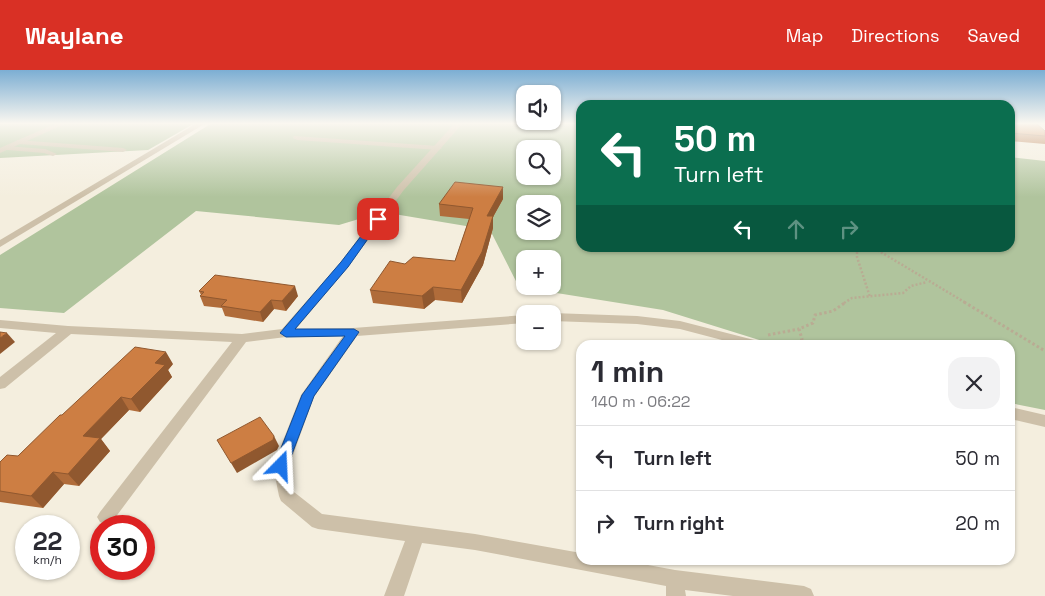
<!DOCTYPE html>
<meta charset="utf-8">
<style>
body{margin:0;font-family:"Space Grotesk",sans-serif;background:#f2f2f3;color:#2b2b33;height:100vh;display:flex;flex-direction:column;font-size:19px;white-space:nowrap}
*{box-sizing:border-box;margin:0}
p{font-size:16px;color:#7c7c81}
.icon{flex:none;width:28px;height:28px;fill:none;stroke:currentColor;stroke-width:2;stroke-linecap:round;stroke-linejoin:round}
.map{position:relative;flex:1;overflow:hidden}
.drawer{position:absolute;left:576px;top:270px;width:439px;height:225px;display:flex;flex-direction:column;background:#fff;border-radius:15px;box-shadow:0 1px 4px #0004}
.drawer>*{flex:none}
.banner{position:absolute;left:576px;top:30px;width:439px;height:152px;border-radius:15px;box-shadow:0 1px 4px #0004;background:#0b6e4f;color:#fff;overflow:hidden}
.fabs{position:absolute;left:516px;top:15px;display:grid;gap:10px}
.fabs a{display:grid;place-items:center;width:45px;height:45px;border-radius:10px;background:#fff;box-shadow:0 1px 4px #0004;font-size:25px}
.speed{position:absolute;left:15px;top:445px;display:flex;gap:10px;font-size:25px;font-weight:700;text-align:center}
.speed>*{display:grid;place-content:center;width:65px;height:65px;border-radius:50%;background:#fff;box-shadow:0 1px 4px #0004;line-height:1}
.speed small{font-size:12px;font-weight:400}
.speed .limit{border:8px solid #d22;background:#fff;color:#111}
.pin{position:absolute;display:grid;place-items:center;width:42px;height:42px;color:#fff;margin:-21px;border-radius:10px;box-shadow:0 2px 8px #0006}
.me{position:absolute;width:55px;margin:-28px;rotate:21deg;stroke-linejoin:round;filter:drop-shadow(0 0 4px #0008)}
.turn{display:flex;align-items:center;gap:18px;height:105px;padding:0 15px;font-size:22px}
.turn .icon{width:65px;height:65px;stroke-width:2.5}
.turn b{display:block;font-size:35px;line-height:42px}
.lanes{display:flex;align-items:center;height:48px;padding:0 15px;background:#0003;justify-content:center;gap:25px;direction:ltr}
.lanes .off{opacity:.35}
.round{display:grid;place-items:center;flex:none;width:52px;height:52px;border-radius:15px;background:#f2f2f3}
.headline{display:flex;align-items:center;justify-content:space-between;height:85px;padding:0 15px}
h1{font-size:30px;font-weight:600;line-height:38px}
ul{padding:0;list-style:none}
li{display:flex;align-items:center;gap:15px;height:65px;padding:0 15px;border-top:1px solid #e1e1e2}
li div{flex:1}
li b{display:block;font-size:19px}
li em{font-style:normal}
header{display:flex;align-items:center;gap:30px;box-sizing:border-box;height:70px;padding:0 25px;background:#d93025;color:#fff}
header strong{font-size:24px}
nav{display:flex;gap:28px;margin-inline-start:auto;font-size:18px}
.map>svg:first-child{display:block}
.green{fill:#b0c49d;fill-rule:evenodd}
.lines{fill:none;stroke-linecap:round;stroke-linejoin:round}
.path-far1{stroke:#b9ab93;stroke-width:2.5;stroke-dasharray:2 2;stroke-linecap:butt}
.path{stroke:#b9ab93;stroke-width:3;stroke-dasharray:2.5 2.5;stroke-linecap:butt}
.service{fill:#cdc0a9;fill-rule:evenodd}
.minor{fill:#cdc0a9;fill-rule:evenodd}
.wall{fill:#b06c3a}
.shaded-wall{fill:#90582f}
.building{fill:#cd7e43;stroke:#90582f}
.route{fill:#1a73e8;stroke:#114b97}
</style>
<header>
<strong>Waylane</strong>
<nav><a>Map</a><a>Directions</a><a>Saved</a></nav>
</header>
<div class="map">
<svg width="1045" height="526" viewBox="0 0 1045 526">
<rect width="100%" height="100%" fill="#f4eede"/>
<g class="green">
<polygon points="0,53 195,53 148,80 0,88"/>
<path d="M 212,53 L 581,53 L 581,178 L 1010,178 L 1010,87 L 1045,91 L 1045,340 L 1010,333 L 1010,275 L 775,275 L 663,240 L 519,217 L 490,160 L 382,142 L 339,155 L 196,141 L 64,243 L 0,238 L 0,185 ZM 525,79 L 552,79 L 552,106 L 525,106 ZM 525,134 L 552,134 L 552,161 L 525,161 ZM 525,189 L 552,189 L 552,216 L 525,216 Z"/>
</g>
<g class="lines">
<g class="path-far1">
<polyline points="857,178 857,187 870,227"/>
<polyline points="874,178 966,233"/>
<polyline points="844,233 852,228 903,223 911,216 927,212"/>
</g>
<g class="path">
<polyline points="964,232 1045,281"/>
<polyline points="768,265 799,259"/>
<polyline points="799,275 802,269 799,259 813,253 815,245 833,241 846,232"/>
</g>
<g class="service">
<polygon points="197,53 206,53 0,177 0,170"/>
<polygon points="294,66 438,76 442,78 438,80 297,70 293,68"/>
<polygon points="17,70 123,78 127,80 123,82 20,74 16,72"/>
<polygon points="5,76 45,79 57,84 53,86 44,83 8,80 5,80"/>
</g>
<g class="minor">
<polygon points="57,53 67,53 0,83 0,78"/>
<polygon points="455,53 463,53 403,121 348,197 296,259 353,258 525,245 525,253 357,266 314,327 289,396 294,422 322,444 475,464 581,483 581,490 621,490 675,500 804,516 811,519 814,526 733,526 685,520 686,526 666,526 666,516 475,480 422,473 404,526 384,526 405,471 318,459 312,457 281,431 279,426 273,396 301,325 343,266 286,267 246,272 112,452 106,455 100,452 97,447 100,442 232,272 71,264 5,318 0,319 0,307 56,263 0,258 0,250 68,256 242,264 282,259 340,193 397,117"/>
<polygon points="552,243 637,246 680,251 762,272 763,275 741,275 680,259 637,254 552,251 552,244 550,244"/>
<polygon points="1010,337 1045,345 1045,357 1010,349"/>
</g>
</g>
<g class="wall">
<polygon points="1010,53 1045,61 1045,74 1010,71"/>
<polygon points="503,117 503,129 493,147 493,158 483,195 462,233 435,230 424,239 373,233 370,220 405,194 455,191 469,149 440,146 439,134"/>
<polygon points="199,221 298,226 286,241 274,239 263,252 225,246 222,238 204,236 200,226 201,225"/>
<polygon points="173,294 168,300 172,307 140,342 129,340 101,369 110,381 79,416 64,414 43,438 0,432 0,392 18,386 62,345"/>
</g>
<g class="shaded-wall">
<polygon points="503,117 503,129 493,147 493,158 483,195 462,233 461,220 487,146"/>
<polygon points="295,216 298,226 286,241 282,231"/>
<polygon points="433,217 435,230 424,239 422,226"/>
<polygon points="271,230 274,239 263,252 260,242"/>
<polygon points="7,263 15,272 0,284 0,268"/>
<polygon points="166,282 173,294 168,300 172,307 140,342 131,329 155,293"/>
<polygon points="121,327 129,340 101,369 110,381 79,416 68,404 83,366"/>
<polygon points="274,366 279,376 277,380 237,403 231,393"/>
<polygon points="53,402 64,414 43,438 31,426"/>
</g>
<g class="building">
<polygon points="1010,53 1036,53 1045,61 1045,66 1010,63"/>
<polygon points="455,112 503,117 487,146 493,146 482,182 461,220 433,217 422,226 370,220 390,191 405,194 413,187 455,191 473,138 439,134"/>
<polygon points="215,205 295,216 282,231 271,230 260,242 221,236 227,230 200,226 204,222 199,221"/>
<polygon points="0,262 7,263 0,268"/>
<polygon points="135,277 166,282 155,293 165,295 131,329 121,327 83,366 100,368 68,404 53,402 31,426 0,421 0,392 7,385 18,386 60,345 62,345"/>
<polygon points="260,347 274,366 273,370 231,393 217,370"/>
</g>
<linearGradient id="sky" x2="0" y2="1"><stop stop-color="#7caed3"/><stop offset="0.42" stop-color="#faf7f0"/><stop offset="1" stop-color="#faf7f0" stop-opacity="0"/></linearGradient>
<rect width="1045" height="127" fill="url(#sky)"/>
<polygon class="route" points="375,148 382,149 348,197 295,259 354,259 359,262 314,326 286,400 281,402 276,400 274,396 302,325 345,266 286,267 280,263 341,192"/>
</svg>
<div class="fabs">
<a><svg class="icon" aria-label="sound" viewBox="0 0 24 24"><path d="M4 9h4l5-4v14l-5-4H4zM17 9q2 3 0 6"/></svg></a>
<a><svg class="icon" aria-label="search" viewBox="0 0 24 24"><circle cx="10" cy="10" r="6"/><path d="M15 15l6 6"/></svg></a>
<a><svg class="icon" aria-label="layers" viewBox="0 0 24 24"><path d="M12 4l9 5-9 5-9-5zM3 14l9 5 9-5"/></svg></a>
<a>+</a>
<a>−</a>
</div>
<div class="speed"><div>22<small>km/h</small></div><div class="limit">30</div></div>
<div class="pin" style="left:378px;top:149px;background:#d93025"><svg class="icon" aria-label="arrive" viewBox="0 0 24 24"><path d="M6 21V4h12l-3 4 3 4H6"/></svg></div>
<svg class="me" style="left:281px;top:396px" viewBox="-20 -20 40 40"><path d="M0-17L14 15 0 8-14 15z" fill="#1a73e8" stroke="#fff" stroke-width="4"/></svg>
<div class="banner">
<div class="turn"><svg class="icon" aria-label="left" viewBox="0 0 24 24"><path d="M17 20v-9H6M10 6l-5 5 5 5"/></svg><div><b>50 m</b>Turn left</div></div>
<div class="lanes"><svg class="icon" aria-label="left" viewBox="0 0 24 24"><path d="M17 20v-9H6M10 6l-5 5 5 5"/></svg><svg class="icon off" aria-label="ahead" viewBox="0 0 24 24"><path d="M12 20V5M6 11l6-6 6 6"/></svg><svg class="icon off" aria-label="right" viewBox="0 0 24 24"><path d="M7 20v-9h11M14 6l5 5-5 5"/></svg></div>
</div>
<section class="drawer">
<div class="headline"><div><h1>1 min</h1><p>140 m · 06:22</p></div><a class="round"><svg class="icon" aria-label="close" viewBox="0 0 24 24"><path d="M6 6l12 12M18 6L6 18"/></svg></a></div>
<ul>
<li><svg class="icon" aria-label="left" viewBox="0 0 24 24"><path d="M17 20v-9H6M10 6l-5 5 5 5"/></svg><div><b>Turn left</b></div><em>50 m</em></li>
<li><svg class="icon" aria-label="right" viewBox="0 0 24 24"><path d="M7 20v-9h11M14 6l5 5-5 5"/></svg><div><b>Turn right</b></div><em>20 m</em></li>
</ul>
</section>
</div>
